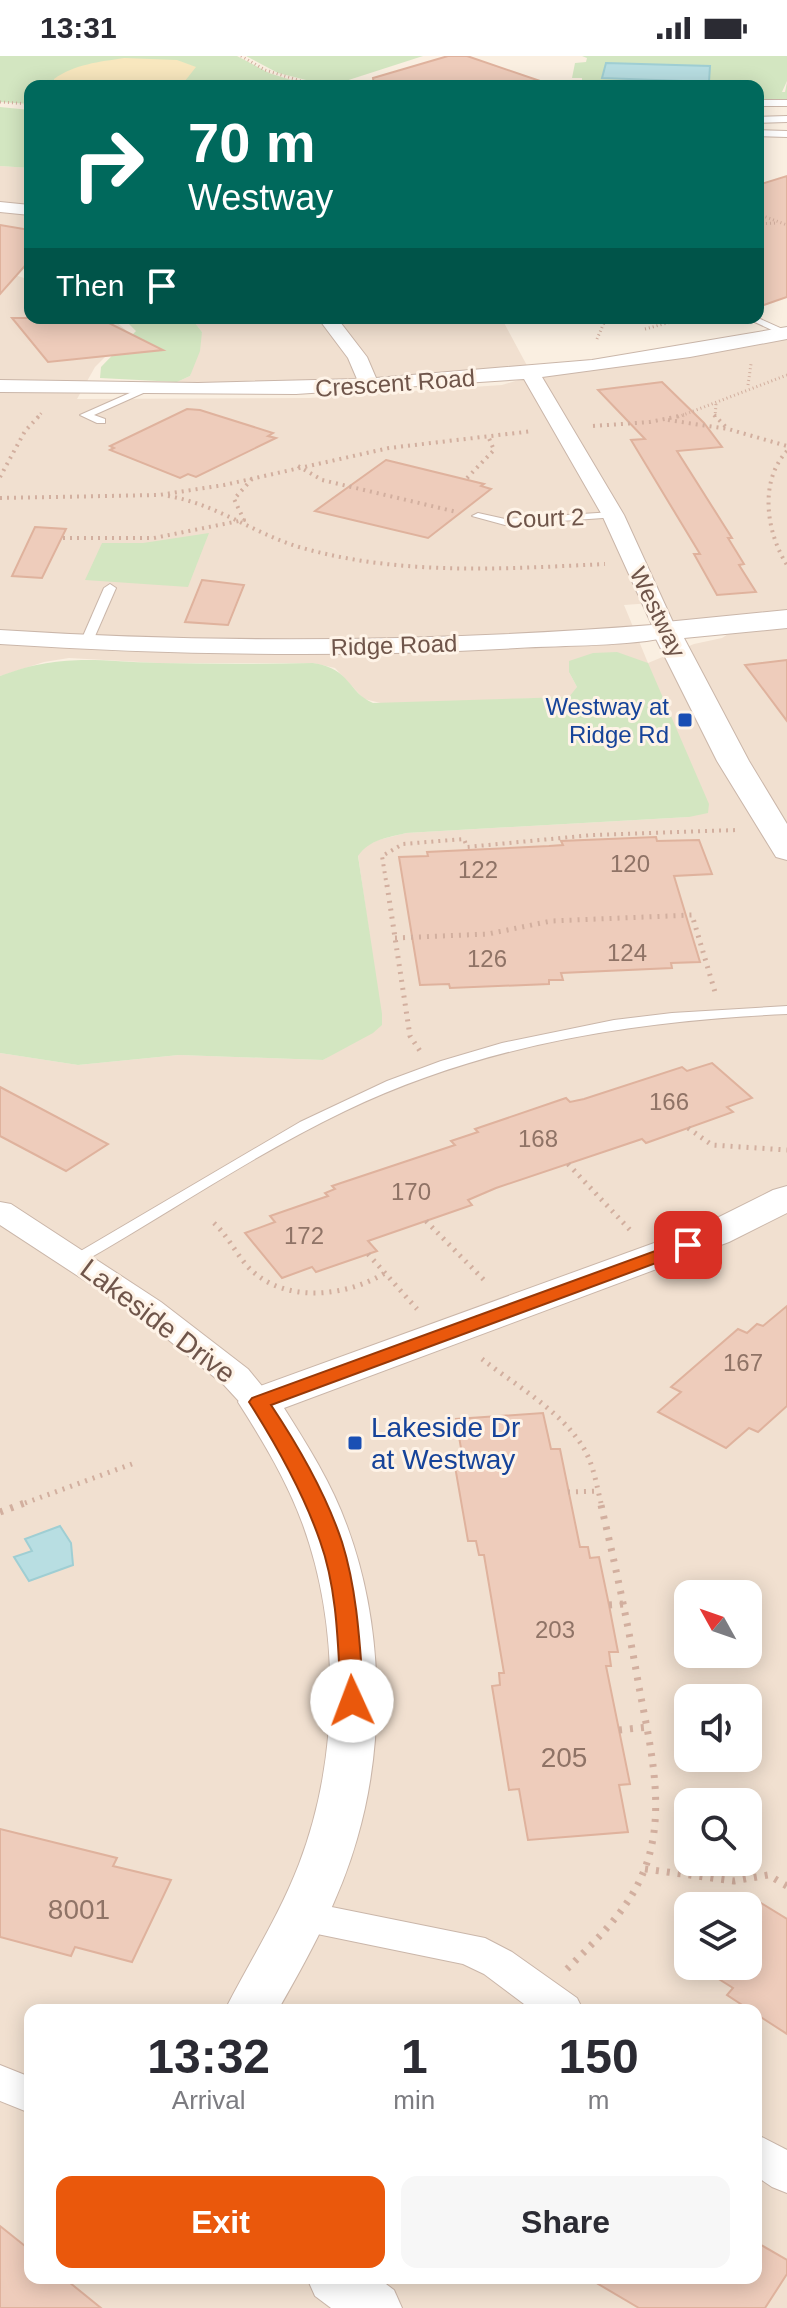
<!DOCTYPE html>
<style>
body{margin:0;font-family:Helvetica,sans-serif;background:#f7f7f7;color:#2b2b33;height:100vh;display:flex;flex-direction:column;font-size:30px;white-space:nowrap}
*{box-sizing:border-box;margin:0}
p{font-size:26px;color:#7c7c81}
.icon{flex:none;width:44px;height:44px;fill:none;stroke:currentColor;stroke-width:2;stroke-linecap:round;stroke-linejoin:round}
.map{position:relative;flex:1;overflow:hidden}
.panel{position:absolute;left:24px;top:1948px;width:738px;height:280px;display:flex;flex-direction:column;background:#fff;border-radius:16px;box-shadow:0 4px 20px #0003}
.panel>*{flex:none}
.banner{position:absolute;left:24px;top:24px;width:740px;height:244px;border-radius:16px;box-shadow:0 4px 20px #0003;background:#00695c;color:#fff;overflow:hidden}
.needle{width:52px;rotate:310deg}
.buttons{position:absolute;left:674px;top:1524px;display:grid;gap:16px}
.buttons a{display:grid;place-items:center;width:88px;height:88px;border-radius:16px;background:#fff;box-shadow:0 4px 20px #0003;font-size:40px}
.pin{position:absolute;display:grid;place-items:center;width:68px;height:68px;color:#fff;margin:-34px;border-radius:16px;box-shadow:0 4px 12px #0006}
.me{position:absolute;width:88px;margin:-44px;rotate:358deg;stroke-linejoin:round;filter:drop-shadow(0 0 6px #0008)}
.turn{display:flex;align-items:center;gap:28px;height:168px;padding:0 32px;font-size:36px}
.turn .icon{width:104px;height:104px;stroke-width:2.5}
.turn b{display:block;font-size:56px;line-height:68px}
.then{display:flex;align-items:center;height:76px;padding:0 32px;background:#0003;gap:16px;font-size:30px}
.eta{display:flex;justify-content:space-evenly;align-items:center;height:136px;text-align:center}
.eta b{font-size:48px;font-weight:700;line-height:56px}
.button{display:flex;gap:16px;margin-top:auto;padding:16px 32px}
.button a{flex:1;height:92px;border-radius:16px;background:#ea580c;color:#fff;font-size:32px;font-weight:700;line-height:92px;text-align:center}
.button a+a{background:#f7f7f7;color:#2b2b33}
.status{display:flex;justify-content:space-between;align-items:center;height:56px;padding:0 40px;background:#fff;direction:ltr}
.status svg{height:22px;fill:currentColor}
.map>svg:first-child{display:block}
.residential{fill:#f1e0d0;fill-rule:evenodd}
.green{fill:#d3e6c1}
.sand{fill:#f8e7be}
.water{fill:#b8dee2;stroke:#9fced3;stroke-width:2}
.building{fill:#ecb;stroke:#dfb29d;stroke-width:2}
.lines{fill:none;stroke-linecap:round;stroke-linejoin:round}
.service-casing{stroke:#cab6a9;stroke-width:2}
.minor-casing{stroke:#cab6a9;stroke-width:2}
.tertiary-casing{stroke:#cab6a9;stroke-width:2}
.path-far3{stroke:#d2af9f;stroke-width:3;stroke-dasharray:1 3;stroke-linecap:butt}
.path-far2{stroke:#d2af9f;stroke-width:4;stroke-dasharray:2 5;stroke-linecap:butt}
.path-far1{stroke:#d2af9f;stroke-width:5;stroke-dasharray:2 6;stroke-linecap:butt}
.path{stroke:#d2af9f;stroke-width:7;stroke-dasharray:3 8;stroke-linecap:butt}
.service{fill:#fff;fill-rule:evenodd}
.minor{fill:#fff;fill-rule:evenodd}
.tertiary{fill:#fff;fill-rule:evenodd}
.route{fill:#ea580c;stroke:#983908;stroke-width:2}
.transit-dot{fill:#1a4fb4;stroke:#fef3e7;stroke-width:3}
.labels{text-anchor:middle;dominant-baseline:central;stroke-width:6;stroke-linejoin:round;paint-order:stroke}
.far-street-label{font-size:24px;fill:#6f554a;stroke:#fef3e7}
.far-transit-label{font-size:24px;fill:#164399;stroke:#fef3e7;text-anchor:end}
.number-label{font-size:24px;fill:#8f7366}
.street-label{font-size:28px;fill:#6f554a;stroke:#fef3e7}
.transit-label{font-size:28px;fill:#164399;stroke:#fef3e7;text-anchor:start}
.near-number-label{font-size:28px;fill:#8f7366}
</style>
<div class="status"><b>13:31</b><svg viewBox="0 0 49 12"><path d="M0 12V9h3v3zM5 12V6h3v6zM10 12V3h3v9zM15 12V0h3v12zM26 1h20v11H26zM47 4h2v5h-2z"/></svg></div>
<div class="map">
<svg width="787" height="2252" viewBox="0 0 787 2252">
<rect width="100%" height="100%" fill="#faefe1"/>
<g class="residential">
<polygon points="0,110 30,112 30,194 0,191"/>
<path d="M 0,214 L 30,224 L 30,262 L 112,262 L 129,277 L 95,311 L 77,343 L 309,342 L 502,329 L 522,323 L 221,332 L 177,326 L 190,320 L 202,276 L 191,262 L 502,263 L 531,317 L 787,277 L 787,2252 L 0,2252 L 0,997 L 78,1009 L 179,999 L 323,1004 L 382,968 L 358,799 L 365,790 L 378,784 L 406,777 L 689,761 L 569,616 L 577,631 L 575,637 L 569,641 L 385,648 L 364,643 L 335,612 L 313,607 L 158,607 L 69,602 L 44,606 L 0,620 ZM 652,547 L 666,575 L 742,569 L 722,582 L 694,588 L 648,607 L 624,549 ZM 688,1538 L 748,1538 L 748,1598 L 688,1598 ZM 688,1642 L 748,1642 L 748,1702 L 688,1702 ZM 688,1746 L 748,1746 L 748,1806 L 688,1806 ZM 688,1850 L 748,1850 L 748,1910 L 688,1910 ZM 30,1954 L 756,1954 L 756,2222 L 30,2222 Z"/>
</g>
<g class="green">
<polygon points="0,0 237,0 269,17 310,30 30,30 30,48 0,46"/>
<polygon points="246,0 423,0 330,30 278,17"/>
<polygon points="582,0 787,0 787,25 782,36 785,36 787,26 787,44 758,43 758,30 625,30 624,27 622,30 582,30 582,22 572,22 575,7 586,6 587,2"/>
<polygon points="0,51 30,54 30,112 0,110"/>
<polygon points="123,262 191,262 202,276 200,295 190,320 177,326 100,322 101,311 136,275"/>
<polygon points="209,477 188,531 85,524 102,487 143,487"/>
<path d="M 617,596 L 648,607 L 709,748 L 708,757 L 689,761 L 406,777 C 387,782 370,783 358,800 L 382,958 L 382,969 L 373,977 L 323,1004 L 179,999 L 78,1009 L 0,997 L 0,620 C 62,597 95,605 158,607 C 210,608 262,608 313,607 C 352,613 347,636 373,647 L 569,641 L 577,631 L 569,616 L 569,605 L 593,597 Z"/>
</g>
<path class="sand" d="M 124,2 L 177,4 L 196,11 L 181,30 L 54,30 L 54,23 C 75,8 99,6 124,2 Z"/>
<g class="water">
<polygon points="606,7 710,10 709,26 602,22"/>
<polygon points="60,1470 71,1487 73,1509 29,1525 14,1501 32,1495 25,1483"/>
</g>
<g class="building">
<polygon points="448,0 467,0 540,25 539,30 374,30 373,22"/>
<polygon points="787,120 787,241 758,251 758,129"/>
<polygon points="0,169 30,174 30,204 0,238"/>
<polygon points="12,262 99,262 163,294 48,306"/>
<polygon points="662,326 704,367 722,391 677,395 732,482 728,482 744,508 739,509 756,536 717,539 694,498 700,498 631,384 645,383 598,334"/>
<polygon points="187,353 200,354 273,377 268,380 276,382 196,421 188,418 180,422 110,394 114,392 110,390"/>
<polygon points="386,404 484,428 481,430 491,433 428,482 315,455"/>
<polygon points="35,471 66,473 42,522 12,520"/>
<polygon points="202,524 244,529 228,569 185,566"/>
<polygon points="787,604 787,665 745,609"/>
<polygon points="656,781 657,785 699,784 712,818 674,820 700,906 671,907 672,912 561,917 563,924 549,924 549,928 450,932 449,928 420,929 399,801 428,800 427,796 549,790 563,789 561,785"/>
<polygon points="712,1007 752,1042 727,1051 733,1056 646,1087 642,1083 496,1132 468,1144 472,1149 368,1185 377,1195 316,1216 312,1211 282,1222 245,1177 275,1166 270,1160 328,1140 325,1137 335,1133 332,1130 455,1089 451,1085 478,1076 475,1073 566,1042 570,1046 584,1043 682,1011 687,1015"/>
<polygon points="0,1031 108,1088 66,1115 0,1080"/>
<polygon points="787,1250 787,1350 758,1376 749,1372 726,1392 658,1356 681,1336 671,1331 738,1273 747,1277 757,1268 763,1270"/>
<polygon points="543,1357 551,1393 560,1393 580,1491 588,1491 590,1502 599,1501 609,1549 618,1596 609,1596 611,1610 606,1610 630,1728 619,1729 628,1776 528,1784 519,1733 509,1734 492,1630 500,1629 499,1617 504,1617 484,1499 479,1499 476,1485 468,1485 453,1399 462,1398 456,1363"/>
<polygon points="0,1773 117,1802 113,1810 171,1824 132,1906 75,1891 71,1900 0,1881"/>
<polygon points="748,1839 787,1863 787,1978 756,1958 756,1954 750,1954 727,1939 733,1932 698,1910 748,1910"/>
<polygon points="0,2170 30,2194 30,2222 64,2222 101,2252 0,2252"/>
<polygon points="756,2186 787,2204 787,2218 765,2252 639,2252 588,2222 756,2222"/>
</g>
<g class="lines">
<defs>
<g id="service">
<rect x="758" y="44" width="29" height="6"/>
<polygon points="787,60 787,66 758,67 758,61"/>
<polygon points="758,74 787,75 787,81 758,80"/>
<polygon points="746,262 758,262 787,275 787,281"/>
<polygon points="141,332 150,334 94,359 105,363 105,367 97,367 80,359"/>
<polygon points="613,456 619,459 617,461 505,469 472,460 478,457 505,463"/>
<polygon points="110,528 116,532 92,587 90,590 82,590 80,587 104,532"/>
<path d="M 787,950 L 787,958 C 633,965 485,988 345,1055 C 253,1099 169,1157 81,1207 L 69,1207 L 67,1203 L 300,1066 L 387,1025 L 441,1005 L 502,987 L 614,964 L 672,957 Z"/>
</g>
<g id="minor">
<polygon points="0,146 30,149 30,159 0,156"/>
<path d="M 318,262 L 337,262 L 367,301 L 376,322 L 592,304 L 787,271 L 787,283 L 690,301 L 542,321 L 624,459 L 677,575 L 674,580 C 628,591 565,589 517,592 C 344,602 172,599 0,588 L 0,574 C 218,588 434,586 652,569 L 602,459 L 524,323 L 296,338 L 0,336 L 0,324 L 198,327 L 357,323 L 348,302 Z"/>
<polygon points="0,1146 11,1148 161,1246 248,1313 275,1346 271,1354 259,1357 247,1354 224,1329 139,1260 0,1169"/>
<polygon points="302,1845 485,1882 512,1896 577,1942 583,1954 532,1954 484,1918 463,1908 288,1872 282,1861 288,1850"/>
<polygon points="0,2009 30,2021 30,2057 0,2045"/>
<polygon points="756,2078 787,2094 787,2137 772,2131 756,2120"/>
</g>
<g id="tertiary">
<polygon points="787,554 787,572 684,582 749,705 787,768 787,804 776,801 717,705 652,575 656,569 666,566"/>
<path d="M 787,1130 L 787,1157 L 729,1186 L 284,1352 C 308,1390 332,1428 347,1470 C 383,1567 386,1684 357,1783 C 340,1843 309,1900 278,1954 L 225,1954 C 250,1905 279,1860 299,1808 C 339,1704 341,1574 303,1469 C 287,1425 263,1385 238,1346 L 244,1336 L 701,1170 L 773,1134 Z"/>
<polygon points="307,2222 378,2222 394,2234 402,2252 331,2252 315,2240"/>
</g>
</defs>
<use href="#service" class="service-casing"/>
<use href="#minor" class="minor-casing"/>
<use href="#tertiary" class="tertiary-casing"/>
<g class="path-far3">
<polyline points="241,0 265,14 317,30"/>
<polyline points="0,46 30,48"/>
<polyline points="758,158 787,169"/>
<polyline points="758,168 777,167"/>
<polyline points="645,273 686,262"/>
<polyline points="597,283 606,262"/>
<polyline points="748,329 751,308"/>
<polyline points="38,361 43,355"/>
<polyline points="678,361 787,319"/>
<polyline points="715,361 716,348"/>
</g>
<g class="path-far2">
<polyline points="714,359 727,372"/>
<polyline points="668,364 728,373 787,390"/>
<polyline points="593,370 650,366 684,359"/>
<path d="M 787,395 C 759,425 766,476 787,509"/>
<polyline points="298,410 322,424 457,456"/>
<polyline points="0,421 25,375 40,359"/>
<polyline points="467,422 494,394 488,380"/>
<path d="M 168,440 C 216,448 253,477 299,491 C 399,520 503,513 605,508"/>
<polyline points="0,442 159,439 224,429 389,392 533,375"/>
<polyline points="63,482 154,482 244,464 234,443 252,423"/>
<polyline points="387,831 382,800 403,788 464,783 467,791 592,779 737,774"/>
</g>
<g class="path-far1">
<polyline points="387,829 410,980 420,995"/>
<polyline points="395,882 488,878 551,865 692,859 715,936"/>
<polyline points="688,1072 712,1089 787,1094"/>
<polyline points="568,1108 631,1175"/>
<polyline points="426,1165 487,1227"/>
<path d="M 214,1167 C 228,1180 236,1198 249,1212 C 285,1248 345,1241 385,1217"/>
<polyline points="368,1198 417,1253"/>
<path d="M 482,1303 C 515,1329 558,1353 581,1388 C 593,1405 596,1427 601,1447"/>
<polyline points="568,1436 598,1435"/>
<polyline points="25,1447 132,1408"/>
</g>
<g class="path">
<polyline points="0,1456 30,1445"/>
<polyline points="609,1549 624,1548"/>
<polyline points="619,1674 648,1671"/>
<polyline points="645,1813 734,1825 768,1819 787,1830"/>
<path d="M 567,1913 C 597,1883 630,1853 645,1812 C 667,1755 650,1689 639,1631 C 628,1568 615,1507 600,1445"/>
</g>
<use href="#service" class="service"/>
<use href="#minor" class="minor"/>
<use href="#tertiary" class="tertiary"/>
</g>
<path class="route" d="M 688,1183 L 697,1189 L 694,1193 L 271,1349 C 299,1391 326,1438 342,1486 C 358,1537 360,1593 364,1645 L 360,1651 L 352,1653 L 345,1651 L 341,1645 C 338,1593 338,1535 320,1485 C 303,1436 277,1390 249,1346 L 252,1342 Z"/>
<g class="transit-dot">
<rect x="677" y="656" width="16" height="16" rx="4"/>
<rect x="347" y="1379" width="16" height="16" rx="4"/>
</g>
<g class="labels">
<g class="far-street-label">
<text transform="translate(395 327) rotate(-4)">Crescent Road</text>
<text transform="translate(545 462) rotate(-2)">Court 2</text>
<text transform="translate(658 556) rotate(64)">Westway</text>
<text transform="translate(394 589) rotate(-2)">Ridge Road</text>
</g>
<g class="far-transit-label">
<text x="669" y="650">Westway at<tspan x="669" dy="28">Ridge Rd</tspan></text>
</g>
<g class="number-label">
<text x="630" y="807">120</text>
<text x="478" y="813">122</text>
<text x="627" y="896">124</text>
<text x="487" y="902">126</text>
<text x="669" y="1045">166</text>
<text x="538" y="1082">168</text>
<text x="411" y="1135">170</text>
<text x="304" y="1179">172</text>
<text x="743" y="1306">167</text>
<text x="555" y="1573">203</text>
</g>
<g class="street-label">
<text transform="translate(158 1265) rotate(37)">Lakeside Drive</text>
</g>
<g class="transit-label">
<text x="371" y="1371">Lakeside Dr<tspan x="371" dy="32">at Westway</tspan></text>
</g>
<g class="near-number-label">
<text x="564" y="1701">205</text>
<text x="79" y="1853">8001</text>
</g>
</g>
</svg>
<div class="buttons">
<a><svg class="needle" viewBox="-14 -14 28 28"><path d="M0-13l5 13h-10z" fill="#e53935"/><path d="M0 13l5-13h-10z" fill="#7c7c81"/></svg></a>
<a><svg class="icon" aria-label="sound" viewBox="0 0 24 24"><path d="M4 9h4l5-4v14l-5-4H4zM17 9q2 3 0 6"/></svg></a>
<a><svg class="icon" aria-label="search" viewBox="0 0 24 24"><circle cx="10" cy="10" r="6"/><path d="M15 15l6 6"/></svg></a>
<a><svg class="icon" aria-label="layers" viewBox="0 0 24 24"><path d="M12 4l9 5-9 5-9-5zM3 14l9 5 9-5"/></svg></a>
</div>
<div class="pin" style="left:688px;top:1189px;background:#d93025"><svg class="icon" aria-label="arrive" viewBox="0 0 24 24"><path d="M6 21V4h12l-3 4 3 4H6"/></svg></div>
<svg class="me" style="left:352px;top:1645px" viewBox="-20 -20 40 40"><circle r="19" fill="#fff"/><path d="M0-13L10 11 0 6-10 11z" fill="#ea580c"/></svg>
<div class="banner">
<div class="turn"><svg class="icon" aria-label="right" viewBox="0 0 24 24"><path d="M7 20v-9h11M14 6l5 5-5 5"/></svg><div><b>70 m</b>Westway</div></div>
<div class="then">Then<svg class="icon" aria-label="arrive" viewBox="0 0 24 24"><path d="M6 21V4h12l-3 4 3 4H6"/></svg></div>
</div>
<section class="panel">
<div class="eta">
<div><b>13:32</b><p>Arrival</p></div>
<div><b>1</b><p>min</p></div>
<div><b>150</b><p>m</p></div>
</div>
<div class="button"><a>Exit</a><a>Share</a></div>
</section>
</div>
